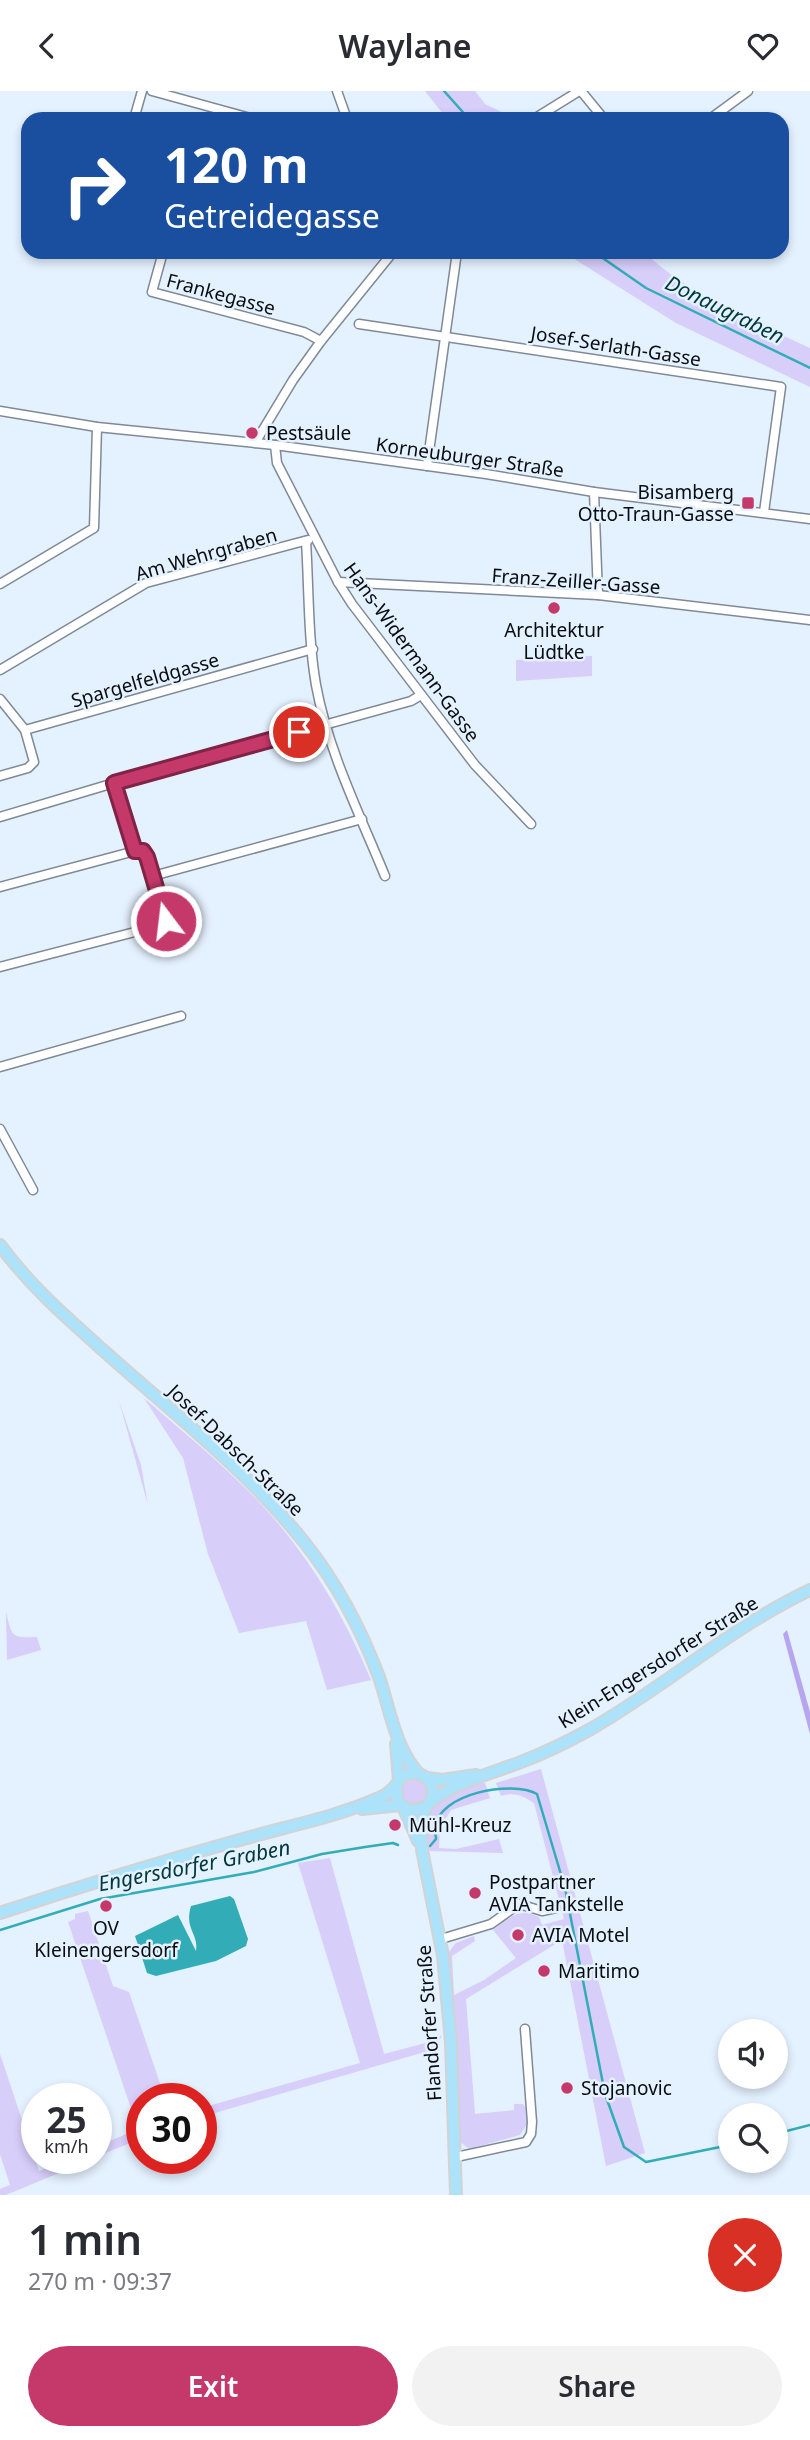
<!DOCTYPE html>
<meta charset="utf-8">
<style>
body{margin:0;font-family:"Noto Sans",sans-serif;background:#f2f2f3;color:#2b2b33;height:100vh;display:flex;flex-direction:column;font-size:26px;white-space:nowrap}
*{box-sizing:border-box;margin:0}
p{font-size:23px;color:#7c7c81}
.icon{flex:none;width:38px;height:38px;fill:none;stroke:currentColor;stroke-width:2;stroke-linecap:round;stroke-linejoin:round}
.map{position:relative;height:2104px;overflow:hidden}
.details{display:flex;flex-direction:column;background:#fff;flex:1}
.details>*{flex:none}
.guide{position:absolute;left:21px;top:21px;width:768px;height:147px;border-radius:21px;box-shadow:0 4px 10px #0003;background:#1a4fa0;color:#fff;overflow:hidden}
.fabs{position:absolute;left:718px;top:1928px;display:grid;gap:14px}
.fabs a{display:grid;place-items:center;width:70px;height:70px;border-radius:50%;background:#fff;box-shadow:0 4px 10px #0003;font-size:35px}
.speed{position:absolute;left:21px;top:1992px;display:flex;gap:14px;font-size:35px;font-weight:700;text-align:center}
.speed>*{display:grid;place-content:center;width:91px;height:91px;border-radius:50%;background:#fff;box-shadow:0 4px 10px #0003;line-height:1}
.speed small{font-size:18px;font-weight:400}
.speed .limit{border:10px solid #d22;background:#fff;color:#111}
.pin{position:absolute;display:grid;place-items:center;width:60px;height:60px;color:#fff;margin:-30px;border:4px solid #fff;border-radius:50%;box-shadow:0 2px 7px #0007}
.me{position:absolute;width:77px;margin:-38px;rotate:345deg;stroke-linejoin:round;filter:drop-shadow(0 0 5px #0008)}
.turn{display:flex;align-items:center;gap:24px;height:147px;padding:0 28px;font-size:32px}
.turn .icon{width:91px;height:91px;stroke-width:2.5}
.turn b{display:block;font-size:49px;line-height:60px}
.round{display:grid;place-items:center;flex:none;width:74px;height:74px;border-radius:37px;background:#f2f2f3}
.summary{display:flex;align-items:center;justify-content:space-between;height:119px;padding:0 28px}
h1{font-size:42px;font-weight:600;line-height:52px}
.primary-button{display:flex;gap:14px;margin-top:auto;padding:14px 28px}
.primary-button a{flex:1;height:80px;border-radius:42px;background:#c5386a;color:#fff;font-size:28px;font-weight:600;line-height:80px;text-align:center}
.primary-button a+a{background:#f2f2f3;color:#2b2b33}
header{display:flex;justify-content:space-between;align-items:center;height:91px;padding:0 28px;background:#fff;font-size:32px;font-weight:600}
.map>svg:first-child{display:block}
.green{fill:#d7cefa}
.forest{fill:#b7a5ef}
.water{fill:#32adb7}
.lines{fill:none;stroke-linecap:round;stroke-linejoin:round}
.stream{stroke:#32adb7;stroke-width:2.5}
.minor-casing{stroke:#7f8a96;stroke-width:11}
.major-casing{stroke:#d3d3d4;stroke-width:14}
.minor{stroke:#fff;stroke-width:8}
.major{stroke:#ace3fa;stroke-width:10}
.route-casing{stroke:#802445;stroke-width:18}
.route{stroke:#c5386a;stroke-width:12}
.poi-dot{fill:#c5386a;stroke:#e4f1fe;stroke-width:2.5}
.labels{text-anchor:middle;dominant-baseline:central;stroke-width:5;stroke-linejoin:round;paint-order:stroke}
.street-label{font-size:19px;fill:#080c10;stroke:#e4f1fe}
.poi-label{font-size:19px;fill:#080c10;stroke:#e4f1fe;text-anchor:start}
.water-label{font-size:21px;font-style:italic;fill:#00383c;stroke:#e4f1fe}
</style>
<header><svg class="icon" aria-label="back" viewBox="0 0 24 24"><path d="M15 5l-7 7 7 7"/></svg>Waylane<svg class="icon" aria-label="heart" viewBox="0 0 24 24"><path d="M12 20l-8-8c-3-5 5-10 8-4 3-6 11-1 8 4z"/></svg></header>
<div class="map">
<svg width="810" height="2104" viewBox="0 0 810 2104">
<rect width="100%" height="100%" fill="#e4f1fe"/>
<g class="green">
<polygon points="425,0 475,0 485,13 508,24 505,28 447,28"/>
<path d="M 568,161 L 644,161 C 692,206 751,230 810,257 L 810,296 L 676,232 L 576,169 Z"/>
<polygon points="592,565 592,585 516,590 516,569"/>
<path d="M 144,1307 C 183,1341 224,1374 260,1412 C 308,1463 344,1524 371,1589 L 327,1599 L 306,1530 L 239,1542 L 208,1463 L 183,1367 Z"/>
<polygon points="119,1310 141,1374 148,1414"/>
<path d="M 6,1521 C 12,1546 11,1547 37,1546 L 41,1559 L 7,1569 Z"/>
<path d="M 541,1678 L 645,2062 L 606,2075 L 562,1849 L 466,1908 L 475,2023 L 514,2019 L 514,2013 L 523,2013 L 526,2017 L 528,2032 L 520,2044 L 469,2058 L 459,2050 L 448,1862 L 456,1852 L 474,1845 L 475,1850 L 452,1865 L 454,1904 L 484,1889 L 516,1867 L 493,1839 C 510,1827 518,1816 539,1826 L 542,1834 L 564,1828 L 534,1712 C 522,1704 514,1701 501,1705 L 496,1692 Z"/>
<circle cx="414" cy="1701" r="14"/>
<path d="M 479,1691 L 485,1692 L 490,1707 L 451,1719 L 440,1737 L 439,1757 L 456,1758 L 499,1748 L 503,1762 L 430,1760 C 412,1718 444,1703 479,1691 Z"/>
<polygon points="330,1767 384,1963 433,1950 442,1944 435,1958 201,2026 201,2017 360,1972 298,1772"/>
<polygon points="88,1820 113,1895 129,1901 165,2007 142,2007 142,2047 96,2066 96,2056 138,2038 68,1831 75,1828 75,1823"/>
<polygon points="0,1963 39,2080 70,2067 95,2067 6,2104 0,2104 0,2098 10,2094 0,2063"/>
</g>
<polygon class="forest" points="787,1539 810,1621 810,1643 783,1543"/>
<path class="water" d="M 230,1805 L 234,1808 L 248,1848 L 246,1855 L 216,1870 L 156,1885 L 147,1882 L 135,1845 L 178,1824 L 196,1860 C 199,1843 184,1838 191,1815 Z"/>
<g class="lines">
<g class="stream">
<polyline points="444,0 469,28"/>
<polyline points="594,161 646,197 810,277"/>
<path d="M 430,1755 L 436,1748 C 436,1744 434,1740 435,1737 C 438,1702 513,1689 537,1703 L 565,1797 L 605,2003 L 624,2056 L 646,2071 L 730,2054"/>
<polyline points="0,1839 100,1808 254,1781 322,1763 365,1756 393,1752 398,1754"/>
<polyline points="775,2043 810,2034"/>
</g>
<defs>
<g id="minor">
<polyline points="152,0 254,28"/>
<polyline points="337,0 347,28"/>
<polyline points="581,0 604,28"/>
<polyline points="134,28 142,0"/>
<polyline points="534,28 579,0"/>
<polyline points="710,28 748,0"/>
<polyline points="163,161 152,201 304,241 321,250"/>
<polyline points="359,233 781,296 764,421"/>
<polyline points="0,320 97,336 275,354 486,383 594,401 810,428"/>
<polyline points="255,352 293,289 321,250 393,161"/>
<polyline points="275,354 277,372 338,491 352,513 475,674 531,733"/>
<polyline points="427,375 457,161"/>
<polyline points="594,401 598,504"/>
<path d="M 306,450 C 309,498 308,548 316,594 C 328,660 360,724 385,785"/>
<polyline points="338,491 598,504 810,529"/>
<polyline points="0,493 94,437 97,336"/>
<polyline points="0,579 146,492 308,449"/>
<polyline points="0,608 25,639 34,671 28,677 0,685"/>
<polyline points="25,639 313,558"/>
<polyline points="0,726 114,692 411,610 421,604"/>
<polyline points="153,785 362,728"/>
<polyline points="0,796 135,760"/>
<polyline points="0,876 158,835 164,832 165,825 147,766 143,760 135,760 114,692"/>
<polyline points="0,976 181,925"/>
<polyline points="0,1038 33,1099"/>
<polyline points="441,1848 491,1833 519,1813 542,1820 556,1817"/>
<polyline points="456,2066 526,2051 531,2043 532,2031 525,1938"/>
</g>
<g id="major">
<path d="M 0,1154 C 30,1195 67,1227 104,1260 C 172,1321 247,1379 304,1451 C 336,1491 361,1538 379,1586 C 390,1618 395,1657 419,1683"/>
<polyline points="396,1653 399,1690"/>
<polyline points="427,1687 443,1689 476,1684"/>
<path d="M 429,1712 C 455,1691 490,1683 521,1671 C 545,1662 567,1651 589,1639 C 665,1596 731,1536 810,1499"/>
<polyline points="426,1716 421,1731 422,1759 443,1865 451,1951 456,2104"/>
<polyline points="362,1718 400,1714"/>
<polyline points="404,1718 418,1750"/>
<path d="M 0,1822 C 78,1796 157,1772 236,1750 C 283,1736 334,1727 379,1707 C 389,1703 393,1698 399,1690 C 415,1669 447,1695 426,1716 L 410,1720 L 398,1711 L 396,1696"/>
</g>
</defs>
<use href="#minor" class="minor-casing"/>
<use href="#major" class="major-casing"/>
<use href="#minor" class="minor"/>
<use href="#major" class="major"/>
</g>
<g class="lines">
<defs>
<polyline id="route" points="166,830 147,766 143,760 135,760 114,692 299,641"/>
</defs>
<use href="#route" class="route-casing"/>
<use href="#route" class="route"/>
</g>
<g class="poi-dot">
<circle cx="252" cy="342" r="7"/>
<rect x="741" y="405" width="14" height="14" rx="3.5"/>
<circle cx="554" cy="517" r="7"/>
<circle cx="395" cy="1734" r="7"/>
<circle cx="475" cy="1802" r="7"/>
<circle cx="106" cy="1815" r="7"/>
<circle cx="518" cy="1844" r="7"/>
<circle cx="544" cy="1880" r="7"/>
<circle cx="567" cy="1997" r="7"/>
</g>
<g class="labels">
<g class="street-label">
<text transform="translate(221 203) rotate(15)">Frankegasse</text>
<text transform="translate(616 255) rotate(9)">Josef-Serlath-Gasse</text>
<text transform="translate(470 366) rotate(8)">Korneuburger Straße</text>
<text transform="translate(206 463) rotate(-16)">Am Wehrgraben</text>
<text transform="translate(576 490) rotate(4)">Franz-Zeiller-Gasse</text>
<text transform="translate(412 561) rotate(54)">Hans-Widermann-Gasse</text>
<text transform="translate(145 589) rotate(-16)">Spargelfeldgasse</text>
<text transform="translate(236 1359) rotate(44)">Josef-Dabsch-Straße</text>
<text transform="translate(658 1571) rotate(-32)">Klein-Engersdorfer Straße</text>
<text transform="translate(429 1932) rotate(-94)">Flandorfer Straße</text>
</g>
<g class="poi-label">
<text x="266" y="342">Pestsäule</text>
<text x="734" y="401" text-anchor="end">Bisamberg<tspan x="734" dy="22">Otto-Traun-Gasse</tspan></text>
<text x="554" y="539" text-anchor="middle">Architektur<tspan x="554" dy="22">Lüdtke</tspan></text>
<text x="409" y="1734">Mühl-Kreuz</text>
<text x="489" y="1791">Postpartner<tspan x="489" dy="22">AVIA Tankstelle</tspan></text>
<text x="106" y="1837" text-anchor="middle">OV<tspan x="106" dy="22">Kleinengersdorf</tspan></text>
<text x="532" y="1844">AVIA Motel</text>
<text x="558" y="1880">Maritimo</text>
<text x="581" y="1997">Stojanovic</text>
</g>
<g class="water-label">
<text transform="translate(725 218) rotate(26)">Donaugraben</text>
<text transform="translate(194 1774) rotate(-11)">Engersdorfer Graben</text>
</g>
</g>
</svg>
<div class="fabs">
<a><svg class="icon" aria-label="sound" viewBox="0 0 24 24"><path d="M4 9h4l5-4v14l-5-4H4zM17 9q2 3 0 6"/></svg></a>
<a><svg class="icon" aria-label="search" viewBox="0 0 24 24"><circle cx="10" cy="10" r="6"/><path d="M15 15l6 6"/></svg></a>
</div>
<div class="speed"><div>25<small>km/h</small></div><div class="limit">30</div></div>
<div class="pin" style="left:299px;top:641px;background:#d93025"><svg class="icon" aria-label="arrive" viewBox="0 0 24 24"><path d="M6 21V4h12l-3 4 3 4H6"/></svg></div>
<svg class="me" style="left:166px;top:830px" viewBox="-20 -20 40 40"><circle r="17" fill="#c5386a" stroke="#fff" stroke-width="3"/><path d="M0-11L8 9 0 5-8 9z" fill="#fff"/></svg>
<div class="guide">
<div class="turn"><svg class="icon" aria-label="right" viewBox="0 0 24 24"><path d="M7 20v-9h11M14 6l5 5-5 5"/></svg><div><b>120 m</b>Getreidegasse</div></div>
</div>
</div>
<section class="details">
<div class="summary"><div><h1>1 min</h1><p>270 m · 09:37</p></div><a class="round" style="background:#d93025;color:#fff"><svg class="icon" aria-label="close" viewBox="0 0 24 24"><path d="M6 6l12 12M18 6L6 18"/></svg></a></div>
<div class="primary-button"><a>Exit</a><a>Share</a></div>
</section>
